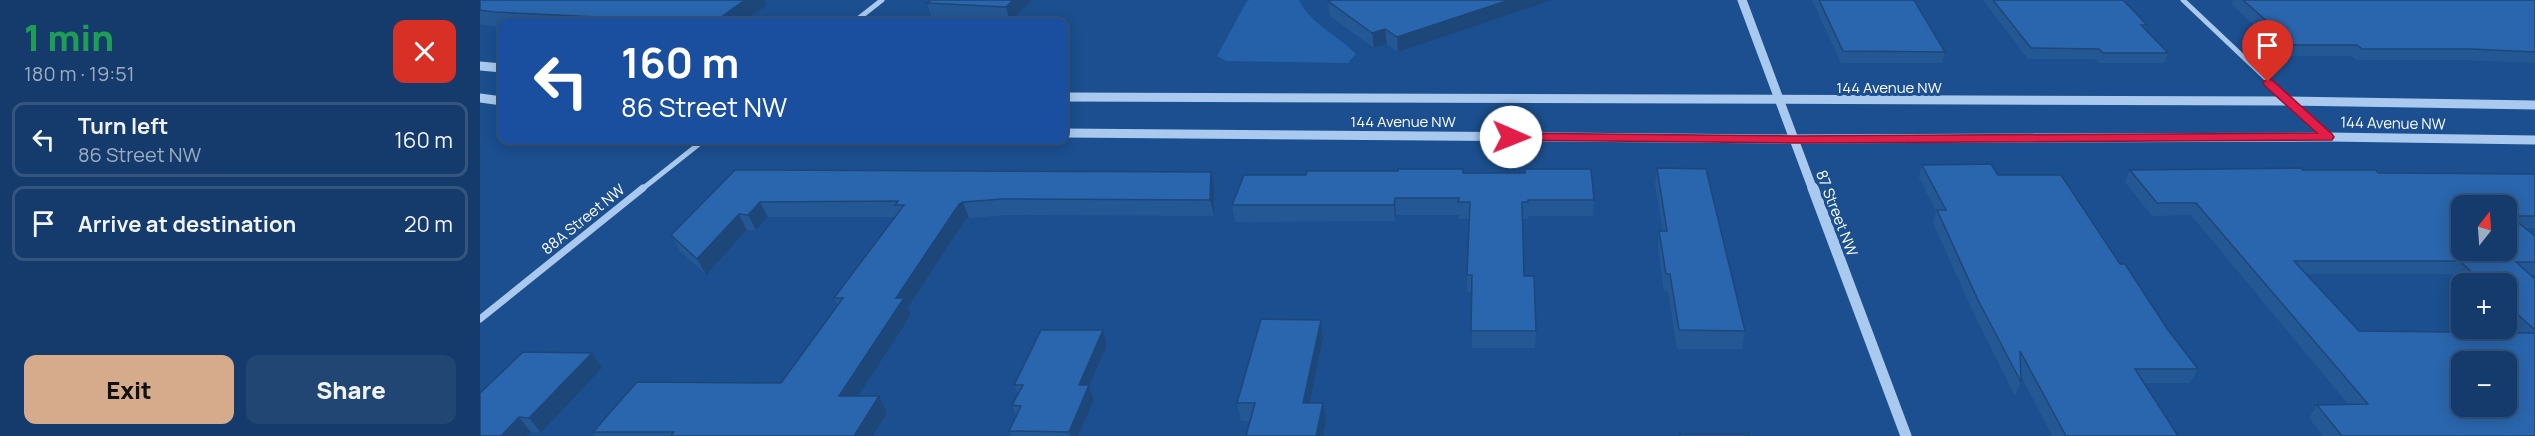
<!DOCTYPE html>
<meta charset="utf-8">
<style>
body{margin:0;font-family:Manrope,sans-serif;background:#214673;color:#f1f3f6;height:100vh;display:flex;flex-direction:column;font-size:22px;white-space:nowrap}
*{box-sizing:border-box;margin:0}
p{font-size:20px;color:#9dadc1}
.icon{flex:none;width:33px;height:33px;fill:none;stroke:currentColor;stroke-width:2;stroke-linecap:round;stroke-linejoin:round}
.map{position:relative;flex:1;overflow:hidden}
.side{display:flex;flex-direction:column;background:#143b6b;width:480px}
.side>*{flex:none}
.banner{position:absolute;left:18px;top:18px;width:570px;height:126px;border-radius:12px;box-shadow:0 3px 15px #0003,0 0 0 2px #33557e;background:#1a4fa0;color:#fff;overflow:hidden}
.needle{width:39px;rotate:17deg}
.tools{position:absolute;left:1971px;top:195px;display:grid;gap:12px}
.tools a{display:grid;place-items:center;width:66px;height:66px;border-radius:12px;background:#143b6b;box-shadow:0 3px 15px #0003,0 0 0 2px #33557e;font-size:30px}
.pin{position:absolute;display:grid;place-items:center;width:51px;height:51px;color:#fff;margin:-62px -26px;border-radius:50% 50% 50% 0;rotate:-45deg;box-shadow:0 0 6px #0007}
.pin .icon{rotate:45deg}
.me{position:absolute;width:66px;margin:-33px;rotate:91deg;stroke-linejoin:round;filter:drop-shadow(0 0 4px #0008)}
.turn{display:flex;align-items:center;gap:21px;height:126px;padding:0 24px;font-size:27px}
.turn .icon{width:78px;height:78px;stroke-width:2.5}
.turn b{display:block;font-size:42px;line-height:51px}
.round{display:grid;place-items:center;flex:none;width:63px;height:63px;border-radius:12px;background:#214673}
.summary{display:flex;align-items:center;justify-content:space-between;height:102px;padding:0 24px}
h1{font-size:36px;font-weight:800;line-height:45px;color:#1e9e55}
.primary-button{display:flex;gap:12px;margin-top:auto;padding:12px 24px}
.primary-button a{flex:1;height:69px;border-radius:12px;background:#d6ab8b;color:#111;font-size:24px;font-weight:800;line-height:69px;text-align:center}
.primary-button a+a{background:#214673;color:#f1f3f6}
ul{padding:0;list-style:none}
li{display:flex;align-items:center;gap:18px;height:75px;margin:0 12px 9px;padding:0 12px;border:3px solid #33557e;border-radius:12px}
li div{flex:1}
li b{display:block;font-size:22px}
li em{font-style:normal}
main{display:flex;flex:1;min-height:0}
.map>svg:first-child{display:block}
.green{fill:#2461a8}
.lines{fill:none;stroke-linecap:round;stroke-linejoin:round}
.minor-far1{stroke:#a9c9ee;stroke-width:5}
.minor{stroke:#a9c9ee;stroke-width:7}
.tertiary-far1{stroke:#a9c9ee;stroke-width:9}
.tertiary{stroke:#a9c9ee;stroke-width:11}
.wall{fill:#245895;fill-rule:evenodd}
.shaded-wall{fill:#1d4779}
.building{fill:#2a66ad;stroke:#1d4779;stroke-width:1.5;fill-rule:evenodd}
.route{fill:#e11d48;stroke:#92132f;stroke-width:1.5}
.labels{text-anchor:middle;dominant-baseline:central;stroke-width:6;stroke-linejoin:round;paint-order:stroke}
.street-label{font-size:15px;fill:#fff;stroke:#1b4f8f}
</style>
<main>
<section class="side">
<div class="summary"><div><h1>1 min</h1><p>180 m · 19:51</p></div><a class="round" style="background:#d93025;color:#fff"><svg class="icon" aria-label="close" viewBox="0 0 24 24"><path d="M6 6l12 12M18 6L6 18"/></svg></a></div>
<ul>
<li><svg class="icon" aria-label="left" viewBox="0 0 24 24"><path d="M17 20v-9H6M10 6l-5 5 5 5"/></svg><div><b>Turn left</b><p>86 Street NW</p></div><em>160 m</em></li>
<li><svg class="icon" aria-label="arrive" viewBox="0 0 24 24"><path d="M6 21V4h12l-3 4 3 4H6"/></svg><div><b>Arrive at destination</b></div><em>20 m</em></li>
</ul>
<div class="primary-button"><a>Exit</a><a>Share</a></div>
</section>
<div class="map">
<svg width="2055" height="436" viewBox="0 0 2055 436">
<rect width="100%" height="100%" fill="#1b4f8f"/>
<path class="green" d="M 770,0 L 819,0 C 829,23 859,36 876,54 L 868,63 L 746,61 L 737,56 L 767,1 Z"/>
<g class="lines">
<g class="minor-far1">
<polyline points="1703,0 1848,137"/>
<polyline points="374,22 402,0"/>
<polyline points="161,190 224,140"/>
</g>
<polyline class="minor" points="0,319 163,188"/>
<g class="tertiary-far1">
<polyline points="1262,0 1333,190"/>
<polyline points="0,66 22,68"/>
<polyline points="584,97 1808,101 2055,105"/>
<polyline points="0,98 22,101"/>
<polyline points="584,133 1313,139 1848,137 2055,140"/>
</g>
<polyline class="tertiary" points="1333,188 1426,436"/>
</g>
<g class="wall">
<polygon points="0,0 285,0 287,5 262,22 22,22 22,28 0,24"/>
<polygon points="451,0 552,0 530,22 452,18 447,3"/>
<polygon points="1073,0 918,52 907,44 894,48 850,16 848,1"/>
<polygon points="1332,0 1434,0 1465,52 1462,63 1361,63"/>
<polygon points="1503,0 1643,0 1667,25 1665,30 1688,53 1684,63 1619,63 1615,59 1548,59"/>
<polygon points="1753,0 2055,0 2055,63 1984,60 1877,60 1872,56 1809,56 1751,4"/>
<polygon points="1442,165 1518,175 1640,264 1718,369 1710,383 1664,383 1698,436 1572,436 1541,376 1541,382 1535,396 1494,314 1453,223 1456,211 1439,177"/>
<polygon points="1177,168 1265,331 1262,349 1197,349 1188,291 1184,292 1178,248 1179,231 1183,231 1175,185"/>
<polygon points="255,170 734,187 734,216 527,215 489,218 485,220 428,308 431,315 378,396 399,396 407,413 393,436 115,436 113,432 301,383 358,305 354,298 415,217 288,217 276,230 267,230 226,275 200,251 191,235"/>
<path d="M 1650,170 L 1823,170 L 1898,173 L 2055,174 L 2055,228 L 2045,228 L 2055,236 L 2055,275 L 2051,275 L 2055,279 L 2055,436 L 1843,436 L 1829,418 L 1837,405 L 1868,404 L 1711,215 L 1672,216 L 1645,182 ZM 1826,274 L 1971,274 L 1982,284 L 2026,284 L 2026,326 L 2033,333 L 1879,331 Z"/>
<polygon points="983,173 1114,200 1113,216 1048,216 1048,219 1042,219 1044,276 1056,331 1055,348 992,348 992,292 987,292 987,275 989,219 979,219 979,215 916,215 915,221 755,222 752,205 826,175"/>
<polygon points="841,320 843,338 830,403 846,422 843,436 766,436 770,421 761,421 757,403"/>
<polygon points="623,330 627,345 609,386 614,400 598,436 531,436 529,431 536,416 532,405 538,394 534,385"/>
<polygon points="112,353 122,368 61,433 51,432 47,436 0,436"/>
</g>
<g class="shaded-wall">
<polygon points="265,0 285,0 287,5 262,22 238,22 237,20"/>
<polygon points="533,0 552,0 530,22 526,7"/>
<polygon points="1029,0 1073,0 918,52 917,37"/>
<polygon points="207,18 209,22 202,22 202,21"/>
<polygon points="905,29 907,44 894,48 892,33"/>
<polygon points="731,172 734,187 734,216 730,200"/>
<polygon points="915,198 916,215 915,221 914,205"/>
<polygon points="280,202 288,217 276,230 268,215"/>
<polygon points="483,202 489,218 485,220 428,308 431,315 367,413 359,396 416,298 479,204"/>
<polygon points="259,214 267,230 226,275 217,259"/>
<polygon points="841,320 843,338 826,421 823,403"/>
<polygon points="623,330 627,345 609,386 614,400 598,436 590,436 589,432 599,385"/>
<polygon points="112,353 122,368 61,433 49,418"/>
<polygon points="399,396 407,413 393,436 374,436"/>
<polygon points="843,403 846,422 843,436 836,436"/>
<polygon points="39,417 51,432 47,436 21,436"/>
</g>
<g class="building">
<polygon points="0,0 265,0 237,20 207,18 202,21 14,12 0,10"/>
<polygon points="451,0 533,0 526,7 447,3"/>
<polygon points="852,0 1029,0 917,37 905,29 892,33 848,1"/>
<polygon points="1339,0 1434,0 1465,52 1363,51"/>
<polygon points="1513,0 1643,0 1667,25 1661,25 1688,53 1623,53 1619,49 1551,48"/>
<polygon points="1763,0 2055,0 2055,52 1991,49 1882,49 1877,45 1814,45"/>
<polygon points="1511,164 1518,175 1581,175 1640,264 1645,264 1688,330 1718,369 1655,369 1698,436 1586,436 1540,351 1541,382 1498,300 1457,210 1466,210 1442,165"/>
<polygon points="1177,168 1226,169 1265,331 1199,330 1190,274 1186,274 1179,231 1187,231"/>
<path d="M 1821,168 L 1823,170 L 1896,170 L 1898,173 L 2055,174 L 2055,216 L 2030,216 L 2055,236 L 2055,262 L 2036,262 L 2055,279 L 2055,330 L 2026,304 L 2026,284 L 2004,284 L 1980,261 L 1814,261 L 1879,331 L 2055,333 L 2055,436 L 1862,436 L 1837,405 L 1888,404 L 1716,203 L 1677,203 L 1650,170 ZM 1982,206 L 2026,206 L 2026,250 L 1982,250 ZM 1982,362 L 2026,362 L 2026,406 L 1982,406 Z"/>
<polygon points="918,169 983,169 983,173 1045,173 1045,169 1111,169 1114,200 1048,200 1048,202 1042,202 1044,276 1054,276 1056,331 991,331 992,275 987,275 990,202 978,202 979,198 915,198 914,205 752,205 764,175 826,175 827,171 918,171"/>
<polygon points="255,170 731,172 730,200 522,199 483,202 479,204 416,298 424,298 359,396 399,396 374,436 191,436 194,432 113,432 157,382 301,383 363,298 354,298 424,205 415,205 418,201 280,202 268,215 259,214 217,259 191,235"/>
<polygon points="781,319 841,320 823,403 843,403 836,436 766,436 775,403 757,403"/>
<polygon points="561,330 623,330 599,385 609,385 589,432 529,431 541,406 532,405 543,385 534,385"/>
<polygon points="43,352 112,353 49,418 39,417 21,436 0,436 0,393"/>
<rect x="1200" y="434" width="69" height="2"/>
</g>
<polygon class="route" points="1788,79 1792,80 1852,134 1854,137 1852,140 1313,143 1031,140 1025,137 1031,133 1313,136 1837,133 1784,85 1783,82"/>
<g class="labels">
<g class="street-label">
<text x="1409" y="87">144 Avenue NW</text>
<text x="923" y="121">144 Avenue NW</text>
<text transform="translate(1913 123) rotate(1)">144 Avenue NW</text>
<text transform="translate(1357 213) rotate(69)">87 Street NW</text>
<text transform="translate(103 219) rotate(-39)">88A Street NW</text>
</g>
</g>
</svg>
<div class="tools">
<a><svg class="needle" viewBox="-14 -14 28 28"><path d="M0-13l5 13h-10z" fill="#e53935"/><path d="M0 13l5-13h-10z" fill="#9dadc1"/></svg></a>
<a>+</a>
<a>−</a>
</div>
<div class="pin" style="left:1788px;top:82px;background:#d93025"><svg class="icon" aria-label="arrive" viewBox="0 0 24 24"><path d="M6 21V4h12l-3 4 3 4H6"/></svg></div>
<svg class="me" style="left:1031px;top:137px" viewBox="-20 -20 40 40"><circle r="19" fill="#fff"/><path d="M0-13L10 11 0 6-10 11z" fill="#e11d48"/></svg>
<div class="banner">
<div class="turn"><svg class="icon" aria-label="left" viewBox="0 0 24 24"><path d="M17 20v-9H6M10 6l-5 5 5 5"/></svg><div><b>160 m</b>86 Street NW</div></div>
</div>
</div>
</main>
